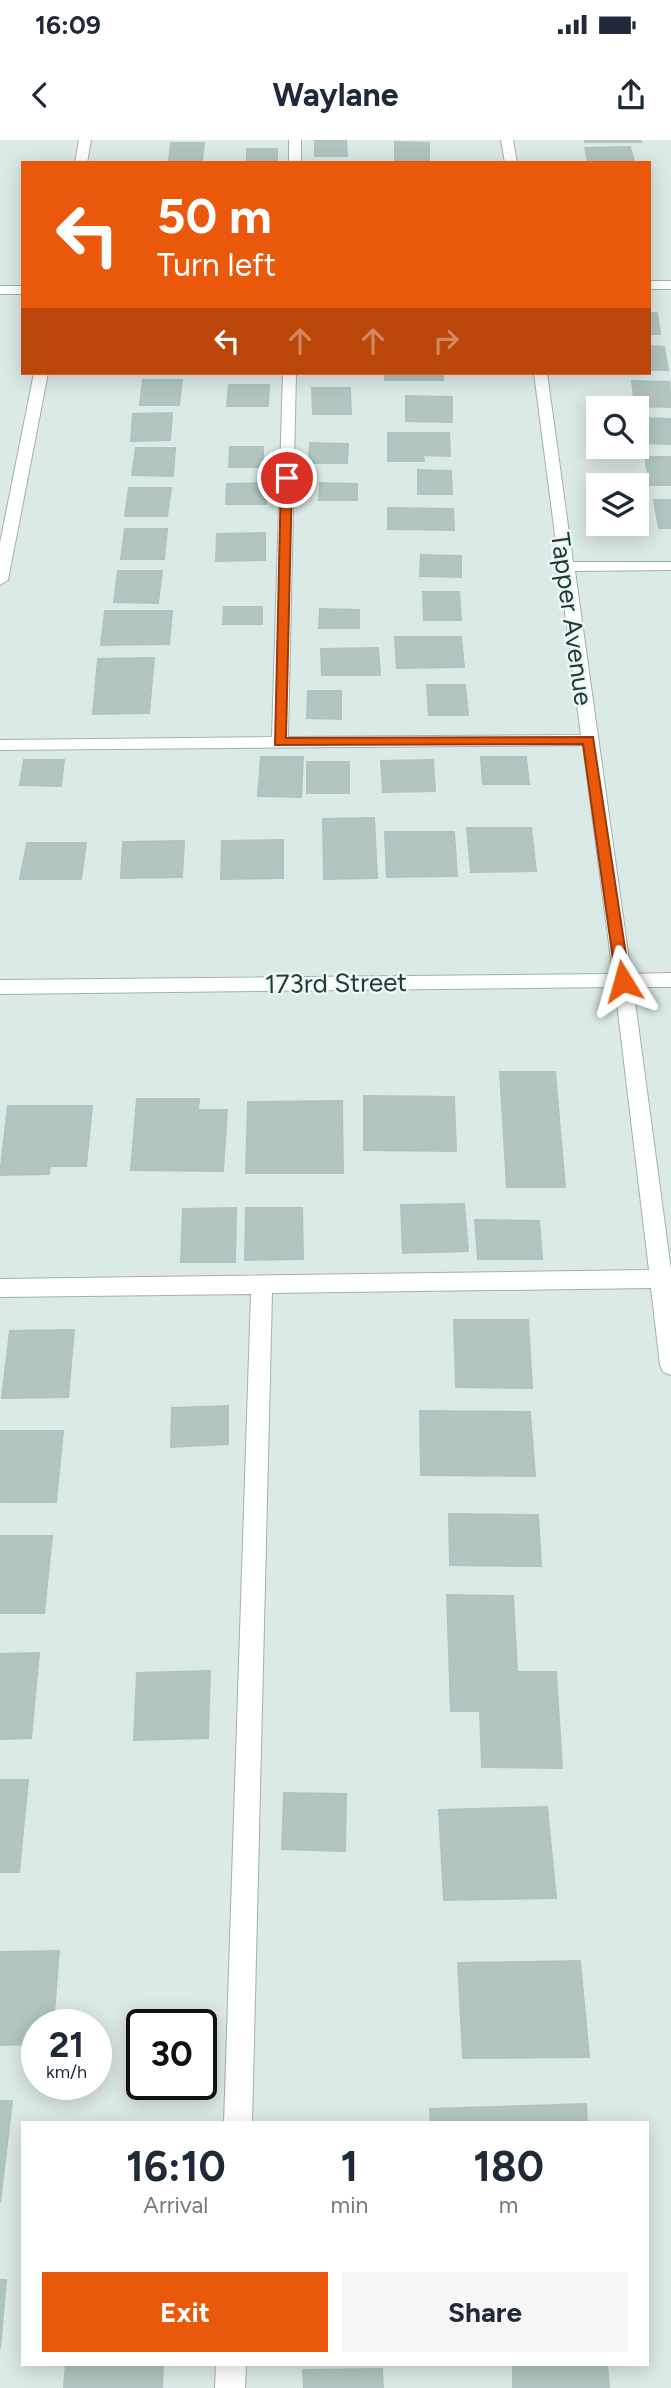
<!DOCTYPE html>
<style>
body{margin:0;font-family:Figtree,sans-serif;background:#f6f6f7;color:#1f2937;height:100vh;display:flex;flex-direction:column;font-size:26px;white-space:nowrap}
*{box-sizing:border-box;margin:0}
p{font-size:23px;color:#747a83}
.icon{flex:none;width:38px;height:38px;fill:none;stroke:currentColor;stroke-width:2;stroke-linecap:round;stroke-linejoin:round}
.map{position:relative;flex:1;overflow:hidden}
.side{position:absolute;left:21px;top:1981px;width:628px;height:245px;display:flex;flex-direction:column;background:#fff;border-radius:0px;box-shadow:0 4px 18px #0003}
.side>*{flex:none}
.guide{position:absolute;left:21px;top:21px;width:630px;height:214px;border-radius:0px;box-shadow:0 4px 18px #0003;background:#ea580c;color:#fff;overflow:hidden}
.buttons{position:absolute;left:586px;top:256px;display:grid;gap:14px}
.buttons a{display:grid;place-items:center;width:63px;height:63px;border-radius:0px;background:#fff;box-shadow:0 4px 18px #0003;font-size:35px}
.speed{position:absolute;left:21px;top:1869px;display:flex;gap:14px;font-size:35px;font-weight:700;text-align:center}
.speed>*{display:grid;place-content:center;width:91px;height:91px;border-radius:50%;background:#fff;box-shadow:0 4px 18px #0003;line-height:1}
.speed small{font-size:18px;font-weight:400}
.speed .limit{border:4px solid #111;border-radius:10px;background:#fff;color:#111}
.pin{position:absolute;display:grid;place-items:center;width:60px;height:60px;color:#fff;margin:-30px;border:4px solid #fff;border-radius:50%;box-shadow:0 2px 7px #0007}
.me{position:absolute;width:77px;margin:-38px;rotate:352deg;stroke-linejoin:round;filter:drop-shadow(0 0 5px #0008)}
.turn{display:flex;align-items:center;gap:24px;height:147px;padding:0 21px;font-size:32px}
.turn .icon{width:91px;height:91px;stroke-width:2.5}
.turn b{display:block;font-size:49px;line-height:60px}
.lanes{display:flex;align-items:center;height:66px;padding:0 21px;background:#0003;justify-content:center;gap:35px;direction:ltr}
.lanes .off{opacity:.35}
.eta{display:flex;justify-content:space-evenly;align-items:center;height:119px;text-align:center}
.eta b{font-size:42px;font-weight:700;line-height:49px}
.cta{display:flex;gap:14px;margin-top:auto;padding:14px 21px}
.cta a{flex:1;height:80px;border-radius:0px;background:#ea580c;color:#fff;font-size:28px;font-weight:700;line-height:80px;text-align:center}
.cta a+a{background:#f6f6f7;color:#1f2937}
.status{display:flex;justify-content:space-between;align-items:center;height:49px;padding:0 35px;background:#fff;direction:ltr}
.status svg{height:19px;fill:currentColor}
header{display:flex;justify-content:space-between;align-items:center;height:91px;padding:0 21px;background:#fff;font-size:32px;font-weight:700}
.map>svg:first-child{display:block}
.building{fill:#b2c5c1;stroke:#afc4c0;stroke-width:2}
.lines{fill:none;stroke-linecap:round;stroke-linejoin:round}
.minor-casing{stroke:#9fb2af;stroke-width:2}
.minor{fill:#fff;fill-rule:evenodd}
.route{fill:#ea580c;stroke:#983908;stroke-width:2}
.labels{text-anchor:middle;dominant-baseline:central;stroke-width:5;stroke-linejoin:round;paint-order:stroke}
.street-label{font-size:26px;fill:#1d3a39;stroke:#edf7f4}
</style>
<div class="status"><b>16:09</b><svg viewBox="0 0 49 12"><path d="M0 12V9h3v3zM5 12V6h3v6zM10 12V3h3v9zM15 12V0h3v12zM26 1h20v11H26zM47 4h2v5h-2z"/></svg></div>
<header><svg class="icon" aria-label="back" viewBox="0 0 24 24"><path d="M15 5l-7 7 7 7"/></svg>Waylane<svg class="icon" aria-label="share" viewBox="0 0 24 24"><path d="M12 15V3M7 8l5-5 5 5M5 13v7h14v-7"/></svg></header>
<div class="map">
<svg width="671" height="2248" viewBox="0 0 671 2248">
<rect width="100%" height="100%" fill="#dceae7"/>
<g class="building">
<polygon points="585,0 640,0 641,2 585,2"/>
<polygon points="315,1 346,1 347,16 315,16"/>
<polygon points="395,2 429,3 429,20 395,20"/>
<polygon points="171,3 204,3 202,20 169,20"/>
<polygon points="630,7 634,21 588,22 585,8"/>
<rect x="247" y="9" width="30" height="11"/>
<polygon points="649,173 657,173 660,194 649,194"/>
<polygon points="649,206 664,207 668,230 649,230"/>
<rect x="385" y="233" width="58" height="7"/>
<polygon points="143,240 182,240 179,265 140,265"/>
<polygon points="632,241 669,242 671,267 635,266"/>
<polygon points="229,245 269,245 268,266 227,266"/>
<polygon points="312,248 350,248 351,274 313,274"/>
<polygon points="406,256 452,257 452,282 406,281"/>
<polygon points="172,273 170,300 131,301 133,274"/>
<polygon points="638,278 671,279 671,304 642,303"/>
<polygon points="388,293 449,293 450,316 423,315 424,321 388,321"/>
<polygon points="310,303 348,304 347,323 309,323"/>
<polygon points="230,307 263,307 263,327 229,327"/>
<polygon points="136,308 175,308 173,336 132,335"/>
<polygon points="645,317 671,317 671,345 650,345"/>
<polygon points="418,330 451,331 452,354 418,354"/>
<polygon points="266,343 266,364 226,364 227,344"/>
<polygon points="320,343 357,344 357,360 319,360"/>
<polygon points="129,348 171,348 167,376 125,376"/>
<polygon points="654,360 671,360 671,388 659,388"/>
<polygon points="388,368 453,369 454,390 388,389"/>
<polygon points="125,389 167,389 164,419 121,419"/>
<polygon points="265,393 265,420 216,421 217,394"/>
<polygon points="421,415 461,416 461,437 420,436"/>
<polygon points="118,431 162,431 158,463 114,462"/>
<polygon points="423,452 459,452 461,480 424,480"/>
<polygon points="224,467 262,467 262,484 223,484"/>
<polygon points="320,469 359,470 359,488 319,488"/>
<polygon points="105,471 172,471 169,504 101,505"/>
<polygon points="395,497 461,497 464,527 397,528"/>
<polygon points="378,508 380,535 322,535 321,509"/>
<polygon points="154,518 149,573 93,574 98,519"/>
<polygon points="427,545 465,545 468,575 429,575"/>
<polygon points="308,551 341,551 341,579 307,578"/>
<polygon points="261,617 303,617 301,657 258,656"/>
<polygon points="481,617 526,617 529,644 483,644"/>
<polygon points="24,620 64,620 61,646 20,645"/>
<polygon points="433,620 435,651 383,652 381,621"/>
<rect x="307" y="622" width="42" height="31"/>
<polygon points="374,678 377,738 324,739 323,679"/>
<polygon points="467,688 531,688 536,731 471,732"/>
<polygon points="385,692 454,692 457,736 387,737"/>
<polygon points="283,700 283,738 221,739 222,701"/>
<polygon points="184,701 182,737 121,738 123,702"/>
<polygon points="27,703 86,703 81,739 20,739"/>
<polygon points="500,932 555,932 565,1047 507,1047"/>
<polygon points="364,956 454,957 456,1011 364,1010"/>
<polygon points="137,959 199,959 198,970 227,970 223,1031 131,1030"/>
<polygon points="342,961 343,1033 246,1033 248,962"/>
<polygon points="8,966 92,966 86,1026 50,1026 49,1034 0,1035"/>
<polygon points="464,1064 468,1111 403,1113 401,1065"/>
<polygon points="236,1068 235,1122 181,1122 183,1069"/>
<polygon points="246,1068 302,1068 303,1119 245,1120"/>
<polygon points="475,1080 539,1081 542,1119 478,1119"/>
<polygon points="454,1180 528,1180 532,1248 456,1247"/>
<polygon points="74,1190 68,1257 2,1258 10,1191"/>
<polygon points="228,1266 228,1304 171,1307 172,1268"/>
<polygon points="420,1271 530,1272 535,1336 421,1335"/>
<polygon points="0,1291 63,1291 56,1362 0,1362"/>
<polygon points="449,1374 538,1375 541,1426 450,1425"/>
<polygon points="0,1396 52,1396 44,1473 0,1473"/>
<polygon points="447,1455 513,1456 517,1532 556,1532 562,1628 482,1627 480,1571 451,1571"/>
<polygon points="39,1513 31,1598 0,1599 0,1514"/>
<polygon points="210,1531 208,1598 134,1600 137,1533"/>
<polygon points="0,1640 28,1640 19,1732 0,1732"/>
<polygon points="284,1653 346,1654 345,1711 282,1709"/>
<polygon points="547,1667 556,1758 444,1760 439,1670"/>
<polygon points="59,1811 53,1885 37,1885 37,1904 0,1905 0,1812"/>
<polygon points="580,1821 589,1917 463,1918 458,1823"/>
<polygon points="0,1961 12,1961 0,2063"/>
<polygon points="586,1964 587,1983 431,1983 430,1969"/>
<polygon points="0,2140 6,2140 0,2209"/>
<polygon points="66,2224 163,2224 162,2248 64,2248"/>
<polygon points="513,2224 607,2224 609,2248 513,2248"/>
<polygon points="382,2229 383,2248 304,2248 303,2230"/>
</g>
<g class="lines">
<defs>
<g id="minor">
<polygon points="79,0 91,0 87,23 75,23"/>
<rect x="289" y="0" width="12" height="23"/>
<polygon points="501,0 513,0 517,23 505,23"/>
<rect x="649" y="141" width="22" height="8"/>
<rect x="0" y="146" width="23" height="8"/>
<polygon points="34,233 48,233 8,440 0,445 0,403"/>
<polygon points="283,233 296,233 288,597 581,595 534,233 547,233 573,422 671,422 671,430 575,431 631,834 671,833 671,847 633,847 671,1130 671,1235 663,1232 660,1225 651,1148 272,1153 252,1983 224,1983 251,1154 0,1157 0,1139 649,1130 615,847 0,854 0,840 613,834 583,605 0,610 0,600 272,597"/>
<polygon points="216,2224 246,2224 245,2248 215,2248"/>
</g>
</defs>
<use href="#minor" class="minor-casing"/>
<use href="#minor" class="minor"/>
</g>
<polygon class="route" points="287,335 292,338 286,598 593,597 630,841 628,844 618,844 616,841 583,604 275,605 281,338"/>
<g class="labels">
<g class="street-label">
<text transform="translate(572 479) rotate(82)">Tapper Avenue</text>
<text transform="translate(336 843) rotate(-1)">173rd Street</text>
</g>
</g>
</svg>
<div class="buttons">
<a><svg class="icon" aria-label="search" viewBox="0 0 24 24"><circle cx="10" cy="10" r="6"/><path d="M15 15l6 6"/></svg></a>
<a><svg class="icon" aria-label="layers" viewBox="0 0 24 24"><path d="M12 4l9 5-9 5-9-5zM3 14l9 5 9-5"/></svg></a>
</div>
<div class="speed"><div>21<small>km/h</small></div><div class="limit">30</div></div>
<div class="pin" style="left:287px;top:338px;background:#d93025"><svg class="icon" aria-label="arrive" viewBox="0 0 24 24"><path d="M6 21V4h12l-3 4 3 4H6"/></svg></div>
<svg class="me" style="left:623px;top:841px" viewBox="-20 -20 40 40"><path d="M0-17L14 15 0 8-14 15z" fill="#ea580c" stroke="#fff" stroke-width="4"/></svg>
<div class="guide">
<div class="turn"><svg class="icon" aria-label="left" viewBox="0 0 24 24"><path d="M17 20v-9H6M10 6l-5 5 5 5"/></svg><div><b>50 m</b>Turn left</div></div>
<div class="lanes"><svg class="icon" aria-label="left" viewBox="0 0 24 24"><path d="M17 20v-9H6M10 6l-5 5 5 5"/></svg><svg class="icon off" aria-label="ahead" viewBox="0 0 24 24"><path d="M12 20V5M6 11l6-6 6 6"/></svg><svg class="icon off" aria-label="ahead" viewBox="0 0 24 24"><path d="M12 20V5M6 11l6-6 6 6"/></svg><svg class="icon off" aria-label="right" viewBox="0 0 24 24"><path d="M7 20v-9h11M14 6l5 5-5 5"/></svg></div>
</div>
<section class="side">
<div class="eta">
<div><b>16:10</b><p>Arrival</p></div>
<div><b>1</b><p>min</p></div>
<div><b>180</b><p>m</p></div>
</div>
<div class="cta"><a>Exit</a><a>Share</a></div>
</section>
</div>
